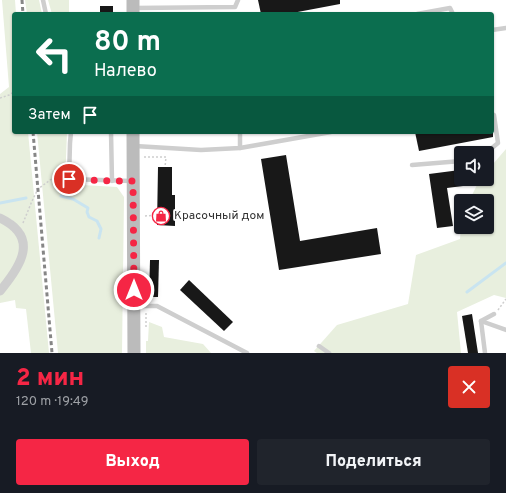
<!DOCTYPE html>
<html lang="ru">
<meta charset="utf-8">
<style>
body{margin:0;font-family:Overpass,sans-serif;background:#20242c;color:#f1f3f6;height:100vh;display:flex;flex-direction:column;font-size:15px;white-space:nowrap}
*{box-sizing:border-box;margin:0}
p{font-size:13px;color:#9ea1a6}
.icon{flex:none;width:22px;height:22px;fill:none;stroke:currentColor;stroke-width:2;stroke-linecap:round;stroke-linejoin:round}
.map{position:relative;height:353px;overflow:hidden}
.details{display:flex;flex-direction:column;background:#171b24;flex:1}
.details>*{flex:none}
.hud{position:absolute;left:12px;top:12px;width:482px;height:122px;border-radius:4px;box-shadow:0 1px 3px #0004;background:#0b6e4f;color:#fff;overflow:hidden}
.tools{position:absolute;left:454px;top:146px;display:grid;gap:8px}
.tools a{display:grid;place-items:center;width:40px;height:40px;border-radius:4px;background:#171b24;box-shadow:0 1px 3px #0004;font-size:20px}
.pin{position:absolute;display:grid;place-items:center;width:34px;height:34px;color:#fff;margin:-17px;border:2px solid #fff;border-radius:50%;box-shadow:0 1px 4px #0007}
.me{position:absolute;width:44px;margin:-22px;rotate:0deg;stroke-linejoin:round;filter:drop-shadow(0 0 3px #0008)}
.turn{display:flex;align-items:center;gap:14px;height:84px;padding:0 16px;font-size:18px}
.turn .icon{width:52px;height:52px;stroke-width:2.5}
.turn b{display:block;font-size:28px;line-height:34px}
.then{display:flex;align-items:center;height:38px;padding:0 16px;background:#0003;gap:8px;font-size:15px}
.round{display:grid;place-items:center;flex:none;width:42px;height:42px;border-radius:4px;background:#20242c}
.head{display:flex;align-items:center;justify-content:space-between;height:68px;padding:0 16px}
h1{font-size:24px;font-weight:800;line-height:30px;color:#f52645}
.cta{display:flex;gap:8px;margin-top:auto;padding:8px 16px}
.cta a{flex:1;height:46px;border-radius:4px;background:#f52645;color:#fff;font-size:16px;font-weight:800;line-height:46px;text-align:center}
.cta a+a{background:#20242c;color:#f1f3f6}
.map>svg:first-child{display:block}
.green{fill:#e8efde}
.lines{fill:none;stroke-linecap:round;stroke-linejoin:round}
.stream{stroke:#c9e4f0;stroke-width:3}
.building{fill:#181818}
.path{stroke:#cecece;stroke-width:1.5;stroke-dasharray:2 2;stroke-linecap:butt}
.service{stroke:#cecece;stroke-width:4.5}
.minor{stroke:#cecece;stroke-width:9}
.secondary{stroke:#bbb;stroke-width:13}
.rail{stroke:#868686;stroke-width:3;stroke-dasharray:4 3;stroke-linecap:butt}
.route{stroke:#f52645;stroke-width:7;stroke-dasharray:0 12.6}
.labels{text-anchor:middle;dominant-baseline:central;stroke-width:4;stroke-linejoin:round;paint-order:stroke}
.poi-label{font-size:12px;fill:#313131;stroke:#fff;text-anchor:start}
</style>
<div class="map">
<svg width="506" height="353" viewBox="0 0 506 353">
<rect width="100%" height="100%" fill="#fff"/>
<g class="green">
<polygon points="2,0 15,0 16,14 14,14 14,132 28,132 49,353 31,353 26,309 16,308 15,300 0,303 0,293 17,272 23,231 12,220 0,214 0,94 9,87"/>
<polygon points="25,0 39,0 42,14 27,14"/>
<polygon points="48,0 69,0 69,14 52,14"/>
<polygon points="37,132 67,132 65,184 117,187 124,197 122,353 58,353"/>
<polygon points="506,149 506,298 494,295 457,312 461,353 317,353 314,351 337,325 408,304 416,255 460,239 461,227 487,227 487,201 469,201 480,179 487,179 487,171"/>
<polygon points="0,221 18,234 21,245 20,257 0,287"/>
<polygon points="149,322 162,327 164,337 203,344 211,353 146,353 146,341 148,341"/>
</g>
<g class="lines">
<g class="stream">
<polyline points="61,196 73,199 88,208 87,212 89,217 97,221 101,229 99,238"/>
<polyline points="0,203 26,198"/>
<polyline points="467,292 506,263"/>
</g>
</g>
<g class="building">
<polygon points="258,0 340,0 340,4 287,14 261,14"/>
<rect x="100" y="6" width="13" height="8"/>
<polygon points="415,132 493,132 493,137 419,151"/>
<polygon points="286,155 300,241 377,228 381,254 279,270 261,159"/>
<polygon points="158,167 172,167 172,195 175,195 175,226 157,225"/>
<polygon points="460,170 463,186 447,188 453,226 437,228 429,174"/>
<polygon points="150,260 159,260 158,297 149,297"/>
<polygon points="189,280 233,322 224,331 180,290"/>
<polygon points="472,314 478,353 468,353 462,316"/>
</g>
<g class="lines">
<g class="path">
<polyline points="0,98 9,95 14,92"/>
<polyline points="144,157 166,157 165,167"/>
<polyline points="145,216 158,215"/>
<polyline points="23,223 32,201 38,189 61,172"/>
<polyline points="146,285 146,299"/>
<polyline points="498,310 506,299"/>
<polyline points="146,327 146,313"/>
</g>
<g class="service">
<polyline points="43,0 46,14"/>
<polyline points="134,8 235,7 238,0"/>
<polyline points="417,14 450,8 453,14"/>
<polyline points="492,30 506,28"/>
<polyline points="71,132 70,143 69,179 131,181"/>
<polyline points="111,132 112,181"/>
<polyline points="240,132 240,148"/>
<polyline points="135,146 201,150 240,148 331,132"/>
<polyline points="486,153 498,143 494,115 492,114"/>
<polyline points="412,165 461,161"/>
<polyline points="135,306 157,306 247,353"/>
<polyline points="481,321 506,330"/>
<polyline points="319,346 329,353"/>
<polyline points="485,353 481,321 494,314"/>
</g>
<path class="minor" d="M 0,218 C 40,237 21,266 0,291"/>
<g class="secondary">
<polyline points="133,0 133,14"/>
<polyline points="133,132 134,353"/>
</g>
<g class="rail">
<polyline points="22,0 23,14"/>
<polyline points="33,132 52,353"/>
</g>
</g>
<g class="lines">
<polyline class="route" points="69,179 112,181 133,181 134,290"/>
</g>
<defs>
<symbol id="shop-ring" viewBox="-11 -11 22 22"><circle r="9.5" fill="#fff" stroke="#f52645" stroke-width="1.5"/><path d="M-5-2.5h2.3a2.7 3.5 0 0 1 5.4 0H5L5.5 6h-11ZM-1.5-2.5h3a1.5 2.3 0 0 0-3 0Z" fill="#f52645"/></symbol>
</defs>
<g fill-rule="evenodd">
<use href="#shop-ring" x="151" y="206" width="20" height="20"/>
</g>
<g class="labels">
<g class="poi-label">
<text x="174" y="216">Красочный дом</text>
</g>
</g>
</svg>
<div class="tools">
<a><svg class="icon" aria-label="sound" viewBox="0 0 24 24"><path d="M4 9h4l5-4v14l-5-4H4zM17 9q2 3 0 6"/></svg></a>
<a><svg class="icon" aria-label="layers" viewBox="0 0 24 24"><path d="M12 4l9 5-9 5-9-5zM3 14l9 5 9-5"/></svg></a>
</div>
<div class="pin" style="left:69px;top:179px;background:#d93025"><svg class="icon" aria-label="arrive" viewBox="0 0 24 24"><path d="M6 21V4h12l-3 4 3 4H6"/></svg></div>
<svg class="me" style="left:134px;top:290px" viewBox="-20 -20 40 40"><circle r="17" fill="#f52645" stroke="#fff" stroke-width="3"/><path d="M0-11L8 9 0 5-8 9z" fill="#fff"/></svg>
<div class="hud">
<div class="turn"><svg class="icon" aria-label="left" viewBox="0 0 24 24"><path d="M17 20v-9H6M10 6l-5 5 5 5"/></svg><div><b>80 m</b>Налево</div></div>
<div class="then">Затем<svg class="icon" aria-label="arrive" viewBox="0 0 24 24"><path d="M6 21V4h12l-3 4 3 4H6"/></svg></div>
</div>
</div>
<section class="details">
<div class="head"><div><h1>2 мин</h1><p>120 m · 19:49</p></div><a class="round" style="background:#d93025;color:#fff"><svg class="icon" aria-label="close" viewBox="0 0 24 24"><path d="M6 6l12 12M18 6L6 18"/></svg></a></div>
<div class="cta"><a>Выход</a><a>Поделиться</a></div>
</section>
